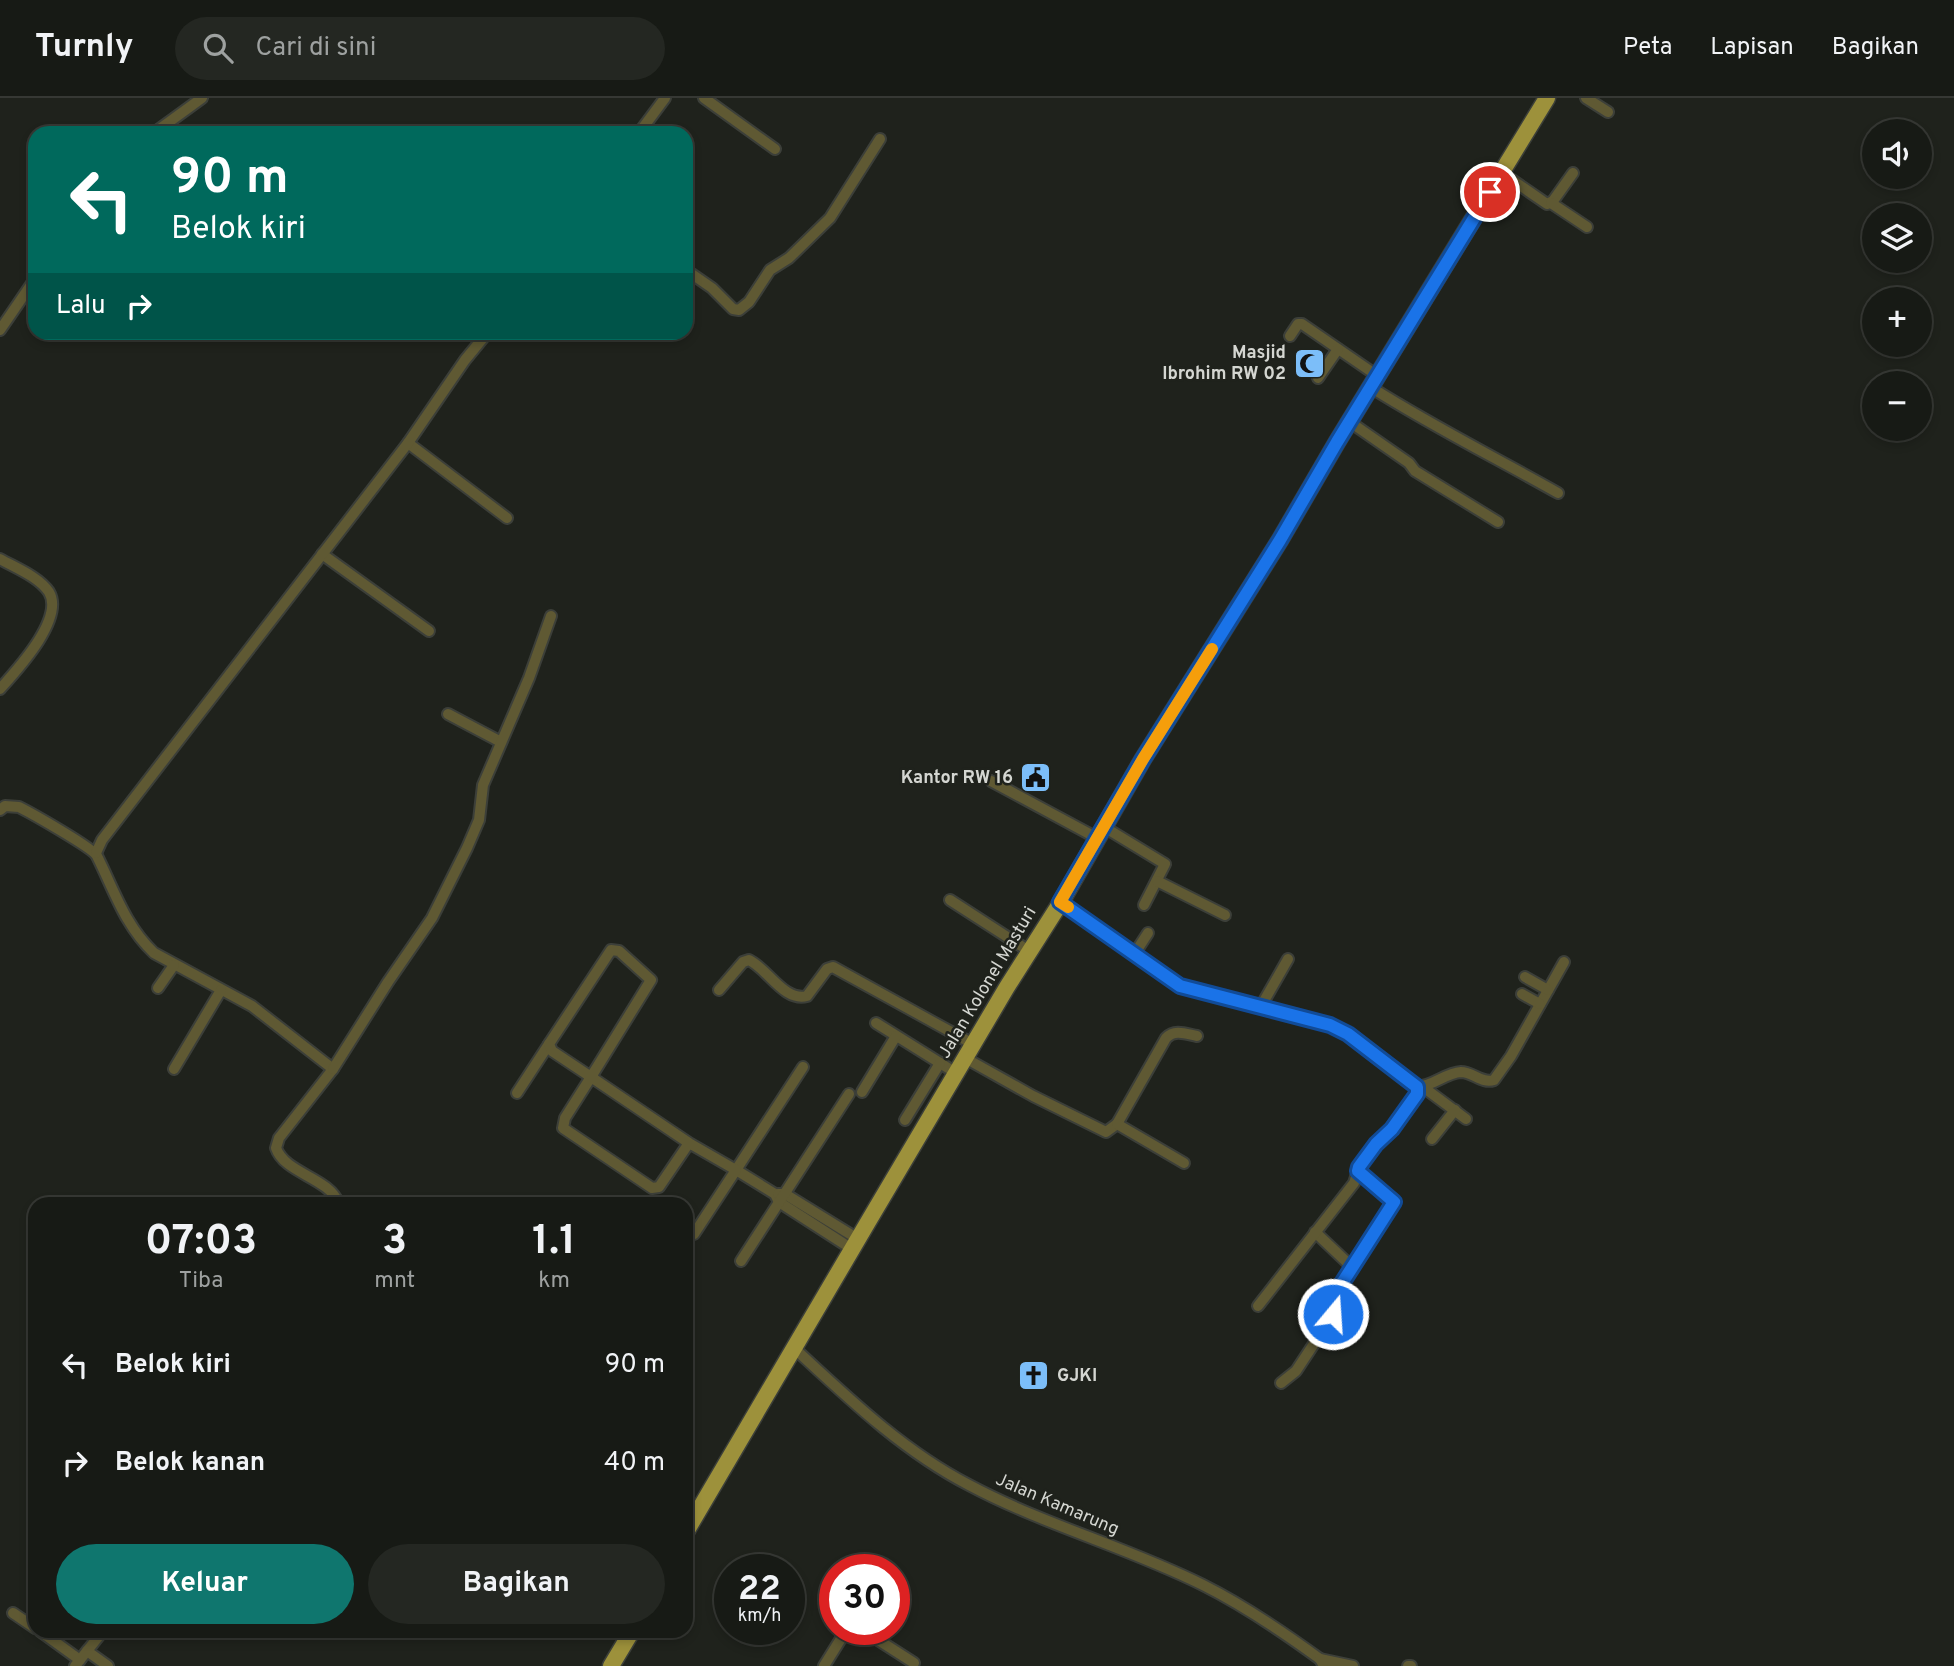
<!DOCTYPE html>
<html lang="id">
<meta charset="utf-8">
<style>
body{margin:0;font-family:Overpass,sans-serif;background:#242722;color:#f1f3f6;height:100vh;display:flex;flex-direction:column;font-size:26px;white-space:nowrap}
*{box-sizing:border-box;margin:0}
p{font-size:23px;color:#9ea1a0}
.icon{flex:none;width:38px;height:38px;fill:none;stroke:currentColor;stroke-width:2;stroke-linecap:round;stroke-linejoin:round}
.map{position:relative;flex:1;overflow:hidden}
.details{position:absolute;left:28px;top:1099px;width:665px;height:441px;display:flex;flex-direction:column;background:#171a15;border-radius:21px;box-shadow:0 4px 10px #0003,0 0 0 2px #363834}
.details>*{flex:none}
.banner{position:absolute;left:28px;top:28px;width:665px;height:214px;border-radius:21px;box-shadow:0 4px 10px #0003,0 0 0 2px #363834;background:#00695c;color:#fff;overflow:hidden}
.fabs{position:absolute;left:1862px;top:21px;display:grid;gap:14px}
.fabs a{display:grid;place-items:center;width:70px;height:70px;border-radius:50%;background:#171a15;box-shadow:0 4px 10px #0003,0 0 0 2px #363834;font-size:35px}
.speed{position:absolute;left:714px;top:1456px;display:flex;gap:14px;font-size:35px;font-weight:700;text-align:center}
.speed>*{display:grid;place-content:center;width:91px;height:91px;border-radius:50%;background:#171a15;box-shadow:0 4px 10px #0003,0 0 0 2px #363834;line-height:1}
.speed small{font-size:18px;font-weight:400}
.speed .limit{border:10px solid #d22;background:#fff;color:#111}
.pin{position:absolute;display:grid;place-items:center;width:60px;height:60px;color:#fff;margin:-30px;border:4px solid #fff;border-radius:50%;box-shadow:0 2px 7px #0007}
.me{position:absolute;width:77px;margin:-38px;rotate:18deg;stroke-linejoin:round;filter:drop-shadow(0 0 5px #0008)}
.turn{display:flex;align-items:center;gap:24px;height:147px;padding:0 28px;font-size:32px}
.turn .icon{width:91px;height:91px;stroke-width:2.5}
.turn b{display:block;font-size:49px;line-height:60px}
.then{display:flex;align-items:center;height:66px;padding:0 28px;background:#0003;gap:14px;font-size:26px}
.eta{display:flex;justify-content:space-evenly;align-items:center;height:119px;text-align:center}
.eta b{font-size:42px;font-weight:700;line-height:49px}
.cta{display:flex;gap:14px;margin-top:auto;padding:14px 28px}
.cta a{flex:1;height:80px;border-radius:42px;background:#0f766e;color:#fff;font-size:28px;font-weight:700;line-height:80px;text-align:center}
.cta a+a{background:#242722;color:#f1f3f6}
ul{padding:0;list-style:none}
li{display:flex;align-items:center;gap:21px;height:98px;padding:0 28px}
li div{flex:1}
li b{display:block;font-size:26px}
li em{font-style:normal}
header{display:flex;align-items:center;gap:42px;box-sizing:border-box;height:98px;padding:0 35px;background:#171a15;border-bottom:2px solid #363834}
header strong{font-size:33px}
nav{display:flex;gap:38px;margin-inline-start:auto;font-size:24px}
.search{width:490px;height:63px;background:#242722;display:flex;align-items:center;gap:18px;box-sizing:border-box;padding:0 24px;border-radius:38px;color:#9ea1a0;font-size:26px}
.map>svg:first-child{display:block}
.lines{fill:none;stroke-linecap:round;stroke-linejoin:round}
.street-casing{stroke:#3c3f39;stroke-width:14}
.primary-casing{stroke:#3c3f39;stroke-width:19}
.street{stroke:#5f5933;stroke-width:10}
.primary{stroke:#9d913b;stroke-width:16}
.route-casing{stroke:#114b97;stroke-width:18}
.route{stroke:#1a73e8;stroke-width:12}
.slow{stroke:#f59e0b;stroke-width:12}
.labels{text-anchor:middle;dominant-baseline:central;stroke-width:5;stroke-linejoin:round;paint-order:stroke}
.poi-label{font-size:18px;font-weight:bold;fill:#d4d6d1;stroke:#1f221c;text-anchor:end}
.street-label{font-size:18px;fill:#d4d6d1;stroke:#1f221c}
</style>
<header>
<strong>Turnly</strong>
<div class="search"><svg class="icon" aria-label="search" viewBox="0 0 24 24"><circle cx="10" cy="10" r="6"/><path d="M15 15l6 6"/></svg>Cari di sini</div>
<nav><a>Peta</a><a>Lapisan</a><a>Bagikan</a></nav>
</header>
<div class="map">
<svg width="1954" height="1568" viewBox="0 0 1954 1568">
<rect width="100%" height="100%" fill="#1f221c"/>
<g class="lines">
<defs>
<g id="street">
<polyline points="704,0 775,51"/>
<polyline points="1586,0 1608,14"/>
<polyline points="154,35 202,0"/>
<polyline points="639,35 665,0"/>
<polyline points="1502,75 1547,106 1553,103 1573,75"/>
<polyline points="1551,105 1587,129"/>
<polyline points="686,172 712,190 733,211 739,212 749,204 770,172 789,160 830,120 880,41"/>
<polyline points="0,232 35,181"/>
<polyline points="1290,238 1298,226 1302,226 1379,279"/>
<polyline points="1318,280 1338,251"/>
<path d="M 1372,290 C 1432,328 1496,360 1558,395"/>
<polyline points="1350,324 1409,365 1415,373 1498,424"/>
<polyline points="408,345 507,420"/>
<polyline points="322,456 429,533"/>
<path d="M 0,461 C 16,470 39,479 49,494 C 65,521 16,573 0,591"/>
<polyline points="448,616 501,644"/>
<polyline points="991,683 1097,740"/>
<path d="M 0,712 L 5,708 L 19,709 C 31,715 93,750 97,758 C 114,792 125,828 154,855 L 252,908 L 333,971 L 279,1040 L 276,1050 C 285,1076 329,1079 339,1106"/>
<polyline points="1104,729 1165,766 1144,807"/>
<polyline points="96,755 102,742 408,345 465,262 488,234"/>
<polyline points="1157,783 1225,817"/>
<polyline points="950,802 1029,853"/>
<path d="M 1061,804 L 1180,888 L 1330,927 L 1347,936 L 1417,989 C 1434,988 1445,975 1461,974 C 1473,974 1482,986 1494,982 L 1511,958 L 1564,864"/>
<polyline points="1135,855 1148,835"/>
<polyline points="1525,879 1548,892"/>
<polyline points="158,890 174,867"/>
<path d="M 719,892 L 743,864 L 749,862 C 768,871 784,904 807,898 L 827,871 L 833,869 L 973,946"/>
<polyline points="1522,896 1540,906"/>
<polyline points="1260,910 1288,861"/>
<polyline points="876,925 956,975"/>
<path d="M 965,960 L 1033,998 L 1106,1034 L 1117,1026 L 1166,940 C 1175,931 1186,936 1197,938"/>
<polyline points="803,969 736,1072 775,1096 779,1104 852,1151"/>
<polyline points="174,971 221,892"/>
<polyline points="333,971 388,884 432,820 467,750 479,722 483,687 529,580 551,518"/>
<polyline points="1423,989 1466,1021"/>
<polyline points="862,994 896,938"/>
<polyline points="517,995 549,946"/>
<polyline points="905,1022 940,965"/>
<polyline points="1117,1026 1184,1065"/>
<polyline points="1432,1041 1455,1012"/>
<polyline points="689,1045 591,979 651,882 619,853 611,852 549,946 552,953 591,979 565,1020 563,1030 652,1090 659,1089 689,1045 736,1072 694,1136"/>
<polyline points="778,1096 785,1096 858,1141"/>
<polyline points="1315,1134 1353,1170"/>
<polyline points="741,1163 849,996"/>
<polyline points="1258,1208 1354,1085 1361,1064 1392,1031 1417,996 1417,989"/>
<path d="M 794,1250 C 848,1300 903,1353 969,1387 C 1044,1427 1127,1449 1203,1487 C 1245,1508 1283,1534 1320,1561 L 1324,1568"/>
<polyline points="1281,1285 1296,1273 1327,1226 1333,1216 1337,1193 1393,1107 1393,1101 1358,1073"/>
<polyline points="13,1515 35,1530"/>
<polyline points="861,1531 914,1565"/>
<polyline points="40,1533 80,1562"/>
<polyline points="87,1553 108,1568"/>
<polyline points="1320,1561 1353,1568"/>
<polyline points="75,1568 103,1533"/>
<polyline points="824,1568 847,1531"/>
<polyline points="1408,1568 1411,1568"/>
</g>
<g id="primary">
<polyline points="686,1434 868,1124 1007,889 1061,804 1143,661 1280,442 1337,344 1547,0"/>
<polyline points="611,1568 632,1533"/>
</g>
</defs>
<use href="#street" class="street-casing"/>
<use href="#primary" class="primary-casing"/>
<use href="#street" class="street"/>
<use href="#primary" class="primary"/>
</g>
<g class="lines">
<defs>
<polyline id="route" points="1333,1216 1337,1193 1394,1104 1358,1073 1359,1069 1376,1046 1392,1031 1417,996 1417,989 1348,936 1330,927 1180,888 1060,804 1143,661 1280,442 1337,344 1490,94"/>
</defs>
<use href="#route" class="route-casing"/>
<use href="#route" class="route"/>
<polyline class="slow" points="1068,809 1060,804 1143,661 1212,551"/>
</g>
<defs>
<symbol id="mosque-square" viewBox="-11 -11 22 22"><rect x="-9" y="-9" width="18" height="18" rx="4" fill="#7cbef9" stroke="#1f221c"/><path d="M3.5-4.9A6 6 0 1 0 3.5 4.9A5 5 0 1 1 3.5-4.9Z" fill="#111"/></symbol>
<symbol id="civic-square" viewBox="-11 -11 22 22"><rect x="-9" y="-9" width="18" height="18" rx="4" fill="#7cbef9" stroke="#1f221c"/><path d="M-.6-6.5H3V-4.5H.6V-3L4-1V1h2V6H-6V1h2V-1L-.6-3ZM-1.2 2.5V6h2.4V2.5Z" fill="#111"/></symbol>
<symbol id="church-square" viewBox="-11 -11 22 22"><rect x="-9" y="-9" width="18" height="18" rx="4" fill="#7cbef9" stroke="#1f221c"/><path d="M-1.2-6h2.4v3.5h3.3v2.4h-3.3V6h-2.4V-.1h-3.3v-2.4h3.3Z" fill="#111"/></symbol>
</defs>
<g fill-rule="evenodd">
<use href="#mosque-square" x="1292" y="248" width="35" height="35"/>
<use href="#civic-square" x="1018" y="662" width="35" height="35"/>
<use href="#church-square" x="1016" y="1260" width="35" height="35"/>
</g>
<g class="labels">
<g class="poi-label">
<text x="1286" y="255">Masjid<tspan x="1286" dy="21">Ibrohim RW 02</tspan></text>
<text x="1013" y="680">Kantor RW 16</text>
<text x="1057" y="1278" text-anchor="start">GJKI</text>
</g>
<g class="street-label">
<text transform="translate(988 885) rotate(-59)">Jalan Kolonel Masturi</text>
<text transform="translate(1057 1407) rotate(23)">Jalan Kamarung</text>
</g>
</g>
</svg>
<div class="fabs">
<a><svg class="icon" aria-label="sound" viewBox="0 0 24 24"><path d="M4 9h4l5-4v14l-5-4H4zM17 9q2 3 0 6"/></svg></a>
<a><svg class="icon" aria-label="layers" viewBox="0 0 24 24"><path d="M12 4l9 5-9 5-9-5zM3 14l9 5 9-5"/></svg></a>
<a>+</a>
<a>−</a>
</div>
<div class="speed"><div>22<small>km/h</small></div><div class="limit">30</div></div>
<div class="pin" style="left:1490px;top:94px;background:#d93025"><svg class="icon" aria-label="arrive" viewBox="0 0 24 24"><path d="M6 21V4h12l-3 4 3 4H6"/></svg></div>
<svg class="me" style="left:1333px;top:1216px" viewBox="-20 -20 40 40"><circle r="17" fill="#1a73e8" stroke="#fff" stroke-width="3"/><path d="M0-11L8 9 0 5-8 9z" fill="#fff"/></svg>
<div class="banner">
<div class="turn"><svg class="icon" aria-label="left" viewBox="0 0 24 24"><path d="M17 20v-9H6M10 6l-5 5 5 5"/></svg><div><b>90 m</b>Belok kiri</div></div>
<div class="then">Lalu<svg class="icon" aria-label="right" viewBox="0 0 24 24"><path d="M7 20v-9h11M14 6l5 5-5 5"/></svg></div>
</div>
<section class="details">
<div class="eta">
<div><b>07:03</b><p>Tiba</p></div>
<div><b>3</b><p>mnt</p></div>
<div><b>1.1</b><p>km</p></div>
</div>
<ul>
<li><svg class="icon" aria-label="left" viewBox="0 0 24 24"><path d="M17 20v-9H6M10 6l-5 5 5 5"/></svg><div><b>Belok kiri</b></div><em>90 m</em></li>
<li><svg class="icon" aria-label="right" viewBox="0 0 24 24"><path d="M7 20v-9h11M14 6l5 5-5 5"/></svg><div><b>Belok kanan</b></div><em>40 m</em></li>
</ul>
<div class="cta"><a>Keluar</a><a>Bagikan</a></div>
</section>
</div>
